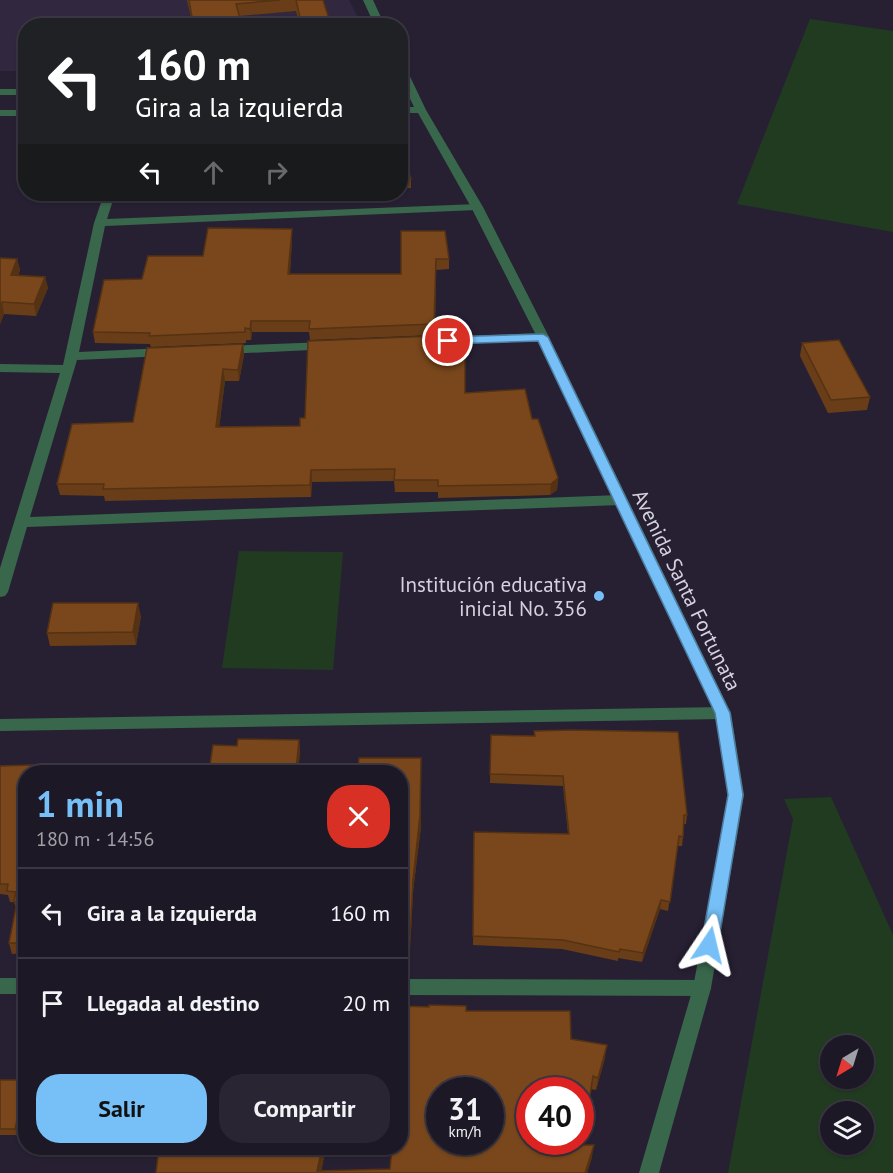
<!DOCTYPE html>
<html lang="es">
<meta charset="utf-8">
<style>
body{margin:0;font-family:"PT Sans",sans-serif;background:#2a2532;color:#f1f3f6;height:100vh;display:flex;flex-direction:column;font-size:22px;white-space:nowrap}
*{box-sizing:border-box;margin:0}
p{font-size:20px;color:#a0a0a7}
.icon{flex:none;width:33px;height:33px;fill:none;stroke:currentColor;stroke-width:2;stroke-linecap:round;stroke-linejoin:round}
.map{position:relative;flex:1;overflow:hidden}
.side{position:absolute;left:18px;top:765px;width:390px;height:390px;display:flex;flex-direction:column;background:#1d1826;border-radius:24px;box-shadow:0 2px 4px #0004,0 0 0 2px #3b3743}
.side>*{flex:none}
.top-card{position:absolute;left:18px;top:18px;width:390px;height:183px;border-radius:24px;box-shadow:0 2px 4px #0004,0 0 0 2px #3b3743;background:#202124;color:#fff;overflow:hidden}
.needle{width:39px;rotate:218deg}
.tools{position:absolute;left:820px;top:1035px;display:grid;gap:12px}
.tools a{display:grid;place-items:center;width:54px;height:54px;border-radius:50%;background:#1d1826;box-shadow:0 2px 4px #0004,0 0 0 2px #3b3743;font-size:30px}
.speed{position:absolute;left:426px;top:1077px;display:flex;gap:12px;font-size:30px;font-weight:700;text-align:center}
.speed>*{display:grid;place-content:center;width:78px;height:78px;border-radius:50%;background:#1d1826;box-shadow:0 2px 4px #0004,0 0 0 2px #3b3743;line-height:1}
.speed small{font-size:15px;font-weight:400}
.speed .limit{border:9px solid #d22;background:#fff;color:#111}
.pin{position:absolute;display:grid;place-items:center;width:51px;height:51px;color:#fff;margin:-26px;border:3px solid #fff;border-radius:50%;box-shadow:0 2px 6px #0007}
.me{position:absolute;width:66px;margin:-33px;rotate:10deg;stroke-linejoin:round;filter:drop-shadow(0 0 4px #0008)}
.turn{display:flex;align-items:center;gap:21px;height:126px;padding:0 18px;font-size:27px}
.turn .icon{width:78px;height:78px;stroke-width:2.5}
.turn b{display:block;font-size:42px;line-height:51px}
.lanes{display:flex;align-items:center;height:57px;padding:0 18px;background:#0003;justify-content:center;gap:30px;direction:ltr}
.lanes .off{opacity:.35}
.round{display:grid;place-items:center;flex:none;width:63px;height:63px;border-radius:24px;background:#2a2532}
.head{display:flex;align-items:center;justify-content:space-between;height:102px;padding:0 18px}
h1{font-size:36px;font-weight:700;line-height:45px;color:#76c0f7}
.button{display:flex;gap:12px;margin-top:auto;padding:12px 18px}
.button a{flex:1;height:69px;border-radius:24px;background:#76c0f7;color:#111;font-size:24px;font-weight:700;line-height:69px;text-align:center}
.button a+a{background:#2a2532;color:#f1f3f6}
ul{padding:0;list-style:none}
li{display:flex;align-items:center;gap:18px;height:90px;padding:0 18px;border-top:2px solid #3b3743}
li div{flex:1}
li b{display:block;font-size:22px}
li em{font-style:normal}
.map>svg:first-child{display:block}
.built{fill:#312840}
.green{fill:#213b20;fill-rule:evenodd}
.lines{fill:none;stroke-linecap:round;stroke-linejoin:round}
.minor{fill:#39674c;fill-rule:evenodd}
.tertiary{fill:#39674c;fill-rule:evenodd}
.wall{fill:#683d17}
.shaded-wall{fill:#553213}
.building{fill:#79471b;stroke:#553213;stroke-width:1.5;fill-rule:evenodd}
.route{fill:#76c0f7;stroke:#4d7da1;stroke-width:1.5}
.poi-dot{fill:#76c0f7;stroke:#272033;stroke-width:2}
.labels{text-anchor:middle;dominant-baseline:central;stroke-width:4.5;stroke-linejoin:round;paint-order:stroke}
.poi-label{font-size:21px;fill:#d5d1de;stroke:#272033;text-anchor:end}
.street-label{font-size:21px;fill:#d5d1de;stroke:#272033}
</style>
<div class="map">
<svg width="893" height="1173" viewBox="0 0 893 1173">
<rect width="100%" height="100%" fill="#272033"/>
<polygon class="built" points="0,0 349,0 362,25 26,26 25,71 0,71"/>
<g class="green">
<polygon points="810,19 893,31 893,232 737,204"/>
<polygon points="239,551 343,552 333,670 222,668"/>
<path d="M 831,797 L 893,935 L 893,1173 L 728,1173 L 793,819 L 784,799 ZM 831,1046 L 864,1046 L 864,1078 L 831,1078 ZM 831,1112 L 864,1112 L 864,1144 L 831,1144 Z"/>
</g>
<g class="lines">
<g class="minor">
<polygon points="104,194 115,194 107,219 477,204 483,207 477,210 105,226 79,352 165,348 171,352 165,356 77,360 30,517 620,495 627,500 620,505 27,527 8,592 5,596 0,597 0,568 60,373 0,372 0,364 63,365 94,223"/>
<polygon points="543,333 547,334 549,337 547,340 414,346 408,342 414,338"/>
<polygon points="327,342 332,343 333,346 332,349 225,354 219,350 225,346"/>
<polygon points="723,707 729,709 731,713 729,717 723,719 0,731 0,719"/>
<rect x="0" y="978" width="26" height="16"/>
<polygon points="400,979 702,980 709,982 711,988 709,994 702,996 400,995"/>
</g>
<g class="tertiary">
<polygon points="363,0 373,0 385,26 375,26"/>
<polygon points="400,63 405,66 426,110 483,207 549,337 731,713 744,795 711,988 659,1173 639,1173 693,988 728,795 715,713 537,337 471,207 418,113 400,113 400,107 414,107 400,78"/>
<rect x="0" y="89" width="26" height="6"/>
<rect x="0" y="110" width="26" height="6"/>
</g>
</g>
<g class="wall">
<polygon points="187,0 323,0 329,19 329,26 300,26 296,11 239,16 191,17"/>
<polygon points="400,143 411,179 411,188 400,188"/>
<polygon points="138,194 199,194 199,202 139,200"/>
<polygon points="401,231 449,259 449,269 436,270 435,335 310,340 309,332 252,332 251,340 246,340 246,343 151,347 150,344 95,343 93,332 142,279 203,256 292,240 290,274 401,274"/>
<polygon points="0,258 17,259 20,270 18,276 45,277 48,288 36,316 4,314 0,324"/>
<polygon points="802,343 870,397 867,410 828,413 800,356"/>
<polygon points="243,344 244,355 239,381 225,381 219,427 300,426 305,418 434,357 465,393 532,419 558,478 557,490 550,495 438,498 438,492 395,492 394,481 312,482 311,497 105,501 104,496 60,495 57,484 133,422"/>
<polygon points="141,616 136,645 50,646 47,633"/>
<polygon points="534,731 687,815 686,824 684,824 683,837 682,846 678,846 668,911 660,909 642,962 618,958 618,961 562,949 473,945 474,832 568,834 563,786 490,783 491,735 534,736"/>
<polygon points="299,740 300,751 298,772 209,772 237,746"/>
<polygon points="33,765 35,772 26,772 26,953 12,954 9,943 16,908 14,902 10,902 8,895 0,894 0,766"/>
<polygon points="400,772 421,827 413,891 410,950 400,950"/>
<polygon points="466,1011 571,1039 605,1058 596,1090 591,1089 583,1145 592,1157 587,1173 156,1173 324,1157 321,1171 390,1169"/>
<polygon points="0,1080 26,1080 26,1113 22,1113 17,1135 0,1135"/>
</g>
<g class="shaded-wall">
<polygon points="292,229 292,240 289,285 288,274"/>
<polygon points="17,259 20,270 14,287 11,275"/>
<polygon points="45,277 48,288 36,316 34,304"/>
<polygon points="2,302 4,314 0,324 0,306"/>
<polygon points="251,321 252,332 251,340 250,329"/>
<polygon points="243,344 244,355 239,381 238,370"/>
<polygon points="223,369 225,381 218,438 216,427"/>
<polygon points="311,470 312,482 311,497 310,485"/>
<polygon points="558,478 557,490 550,495 551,484"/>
<polygon points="138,603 141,616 136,645 133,632"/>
<polygon points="299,740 300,751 298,772 296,772"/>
<polygon points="421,758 421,827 413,891 410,950 413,880"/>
<polygon points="661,900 660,909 642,962 643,953"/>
<polygon points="607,1045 605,1058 596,1090 598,1078"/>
<polygon points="20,1107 22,1113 17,1135 15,1129"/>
<polygon points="594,1145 592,1157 587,1173 585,1173"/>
<polygon points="322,1148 323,1148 324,1157 321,1173 317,1171"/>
</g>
<g class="building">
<polygon points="189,0 280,0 236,4 242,26 171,26 170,19 192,17"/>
<polygon points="296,0 323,0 329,19 301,22"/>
<polygon points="400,143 411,179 400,179"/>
<polygon points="208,228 292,229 288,274 401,274 401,231 445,231 449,259 436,259 434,324 309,329 310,321 251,321 250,329 245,328 245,332 149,336 150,333 93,332 104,280 142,279 148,256 203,256"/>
<polygon points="0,258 17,259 11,275 45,277 34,304 2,302 0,306"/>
<polygon points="434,336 434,357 465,358 465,393 525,389 532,419 538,419 558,478 551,484 438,486 438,480 394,480 395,469 311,470 310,485 103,489 104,484 57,484 72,424 133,422 147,348 243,344 238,370 223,369 216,427 300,426 300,418 305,418 308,341"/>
<polygon points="839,340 870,397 831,400 802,343"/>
<polygon points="53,603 138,603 133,632 47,633"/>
<polygon points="572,730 678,732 687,815 684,815 683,837 679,836 670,902 661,900 643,953 620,949 619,952 563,940 473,936 474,832 569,834 563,776 490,774 491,735 535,736 534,731"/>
<polygon points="238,739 299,740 296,770 240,769 240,772 209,772 213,745 237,746"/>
<polygon points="359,758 421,758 420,815 413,880 410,939 400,938 400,772 358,772"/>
<polygon points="33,765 31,772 26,772 26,943 9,943 17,902 14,902 16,892 7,891 8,884 0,884 0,766"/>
<path d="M 429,1005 L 466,1006 L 466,1011 L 570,1011 L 571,1039 L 607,1045 L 598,1078 L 593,1076 L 582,1145 L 594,1145 L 585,1173 L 156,1173 L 159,1148 L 322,1148 L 317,1171 L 390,1169 L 392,1148 L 400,1148 L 400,1006 L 429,1007 ZM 440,1090 L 490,1090 L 490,1142 L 440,1142 ZM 530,1090 L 580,1090 L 580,1142 L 530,1142 Z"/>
<polygon points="0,1080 26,1080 26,1107 20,1107 15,1129 0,1129"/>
</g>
<polygon class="route" points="543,334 548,337 730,713 743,795 718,945 715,950 709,952 703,950 701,945 728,795 715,713 538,341 448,344 443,341 448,337"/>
<circle class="poi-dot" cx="599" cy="596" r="6"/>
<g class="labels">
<g class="poi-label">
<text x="587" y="584">Institución educativa<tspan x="587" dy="24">inicial No. 356</tspan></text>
</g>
<g class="street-label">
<text transform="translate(687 590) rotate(64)">Avenida Santa Fortunata</text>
</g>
</g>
</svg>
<div class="tools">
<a><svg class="needle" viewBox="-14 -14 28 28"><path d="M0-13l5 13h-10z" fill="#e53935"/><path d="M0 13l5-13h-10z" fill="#a0a0a7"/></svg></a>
<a><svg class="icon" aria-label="layers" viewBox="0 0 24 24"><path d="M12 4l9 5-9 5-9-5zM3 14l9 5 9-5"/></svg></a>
</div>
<div class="speed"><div>31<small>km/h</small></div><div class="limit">40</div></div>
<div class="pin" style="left:448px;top:341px;background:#d93025"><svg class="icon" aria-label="arrive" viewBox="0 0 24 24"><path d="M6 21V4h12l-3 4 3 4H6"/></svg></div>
<svg class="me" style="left:709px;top:945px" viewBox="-20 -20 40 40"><path d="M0-17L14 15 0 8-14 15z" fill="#76c0f7" stroke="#fff" stroke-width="4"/></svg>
<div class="top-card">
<div class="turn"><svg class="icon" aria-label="left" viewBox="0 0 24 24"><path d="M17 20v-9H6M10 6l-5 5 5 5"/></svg><div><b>160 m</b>Gira a la izquierda</div></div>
<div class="lanes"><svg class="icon" aria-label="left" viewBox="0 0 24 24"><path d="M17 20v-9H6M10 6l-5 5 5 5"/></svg><svg class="icon off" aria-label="ahead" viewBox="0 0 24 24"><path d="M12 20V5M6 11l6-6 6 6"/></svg><svg class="icon off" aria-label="right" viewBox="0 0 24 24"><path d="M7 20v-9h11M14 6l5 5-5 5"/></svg></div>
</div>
<section class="side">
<div class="head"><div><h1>1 min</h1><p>180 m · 14:56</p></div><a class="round" style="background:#d93025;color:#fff"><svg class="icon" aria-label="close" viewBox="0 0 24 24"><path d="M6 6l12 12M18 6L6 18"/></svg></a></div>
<ul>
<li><svg class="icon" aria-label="left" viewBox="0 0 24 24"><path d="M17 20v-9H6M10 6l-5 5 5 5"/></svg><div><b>Gira a la izquierda</b></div><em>160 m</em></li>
<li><svg class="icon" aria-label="arrive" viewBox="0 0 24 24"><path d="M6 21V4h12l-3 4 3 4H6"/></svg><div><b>Llegada al destino</b></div><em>20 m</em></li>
</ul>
<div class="button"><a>Salir</a><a>Compartir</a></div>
</section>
</div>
